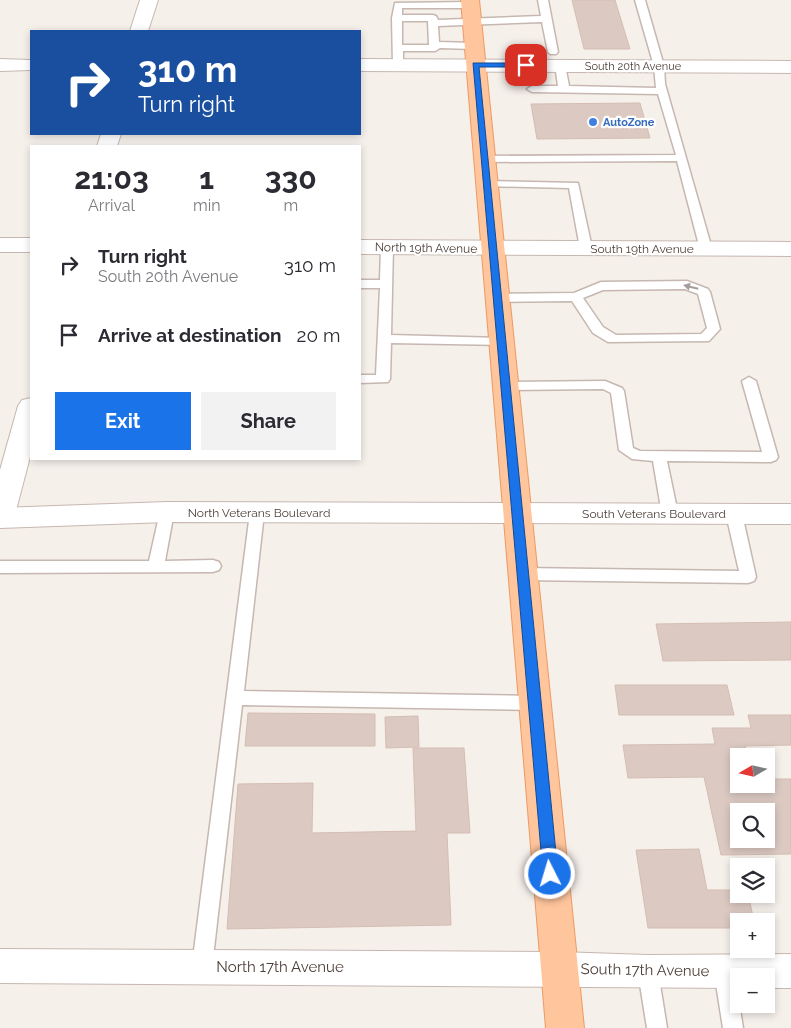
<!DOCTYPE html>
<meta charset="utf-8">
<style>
body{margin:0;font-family:Raleway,sans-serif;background:#f2f2f3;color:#2b2b33;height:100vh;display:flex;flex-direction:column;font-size:19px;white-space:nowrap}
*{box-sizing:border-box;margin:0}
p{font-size:16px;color:#7c7c81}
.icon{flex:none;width:28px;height:28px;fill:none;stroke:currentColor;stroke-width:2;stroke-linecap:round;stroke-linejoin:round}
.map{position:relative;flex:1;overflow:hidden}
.panel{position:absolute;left:30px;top:145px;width:331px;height:315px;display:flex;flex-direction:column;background:#fff;border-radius:0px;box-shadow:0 2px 8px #0003}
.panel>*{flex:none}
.hud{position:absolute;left:30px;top:30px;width:331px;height:105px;border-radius:0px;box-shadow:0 2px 8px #0003;background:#1a4fa0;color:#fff;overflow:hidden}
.needle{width:32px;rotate:261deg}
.buttons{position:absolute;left:730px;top:748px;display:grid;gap:10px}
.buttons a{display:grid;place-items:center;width:45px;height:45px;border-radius:0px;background:#fff;box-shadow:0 2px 8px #0003;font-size:25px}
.pin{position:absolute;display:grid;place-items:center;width:42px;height:42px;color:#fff;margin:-21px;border-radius:10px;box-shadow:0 2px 8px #0006}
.me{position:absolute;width:55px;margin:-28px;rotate:355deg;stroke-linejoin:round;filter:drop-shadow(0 0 4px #0008)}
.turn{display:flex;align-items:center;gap:18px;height:105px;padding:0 25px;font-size:22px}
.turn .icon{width:65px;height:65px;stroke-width:2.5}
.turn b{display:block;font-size:35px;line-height:42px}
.eta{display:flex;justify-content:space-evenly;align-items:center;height:85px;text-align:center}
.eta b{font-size:30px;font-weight:700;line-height:35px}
.action{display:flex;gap:10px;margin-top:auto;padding:10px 25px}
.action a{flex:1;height:58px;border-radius:0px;background:#1a73e8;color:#fff;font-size:20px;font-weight:700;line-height:58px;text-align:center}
.action a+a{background:#f2f2f3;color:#2b2b33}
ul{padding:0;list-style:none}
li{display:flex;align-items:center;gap:15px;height:70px;padding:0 25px}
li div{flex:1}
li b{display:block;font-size:19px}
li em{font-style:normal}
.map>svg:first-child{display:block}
.building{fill:#dccac2;stroke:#d4bdb2;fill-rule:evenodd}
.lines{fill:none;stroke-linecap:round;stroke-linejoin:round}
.service-casing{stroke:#c6b7b0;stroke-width:3}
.minor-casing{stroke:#c6b7b0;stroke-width:2}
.tertiary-casing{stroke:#c6b7b0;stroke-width:2}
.primary-casing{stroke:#ec9a63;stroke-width:2}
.service{fill:#fff;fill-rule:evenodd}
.minor{fill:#fff;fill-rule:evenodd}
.tertiary{fill:#fff;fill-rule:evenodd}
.primary{fill:#ffc59c;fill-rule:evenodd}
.oneway{fill:#a69e9c}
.route{fill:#1a73e8;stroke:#114b97}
.shop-dot{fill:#3f7fe0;stroke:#fff;stroke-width:2}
.labels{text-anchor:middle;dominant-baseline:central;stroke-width:4.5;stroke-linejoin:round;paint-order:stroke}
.far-street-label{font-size:11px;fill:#4c3e38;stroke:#fff}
.far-shop-label{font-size:11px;font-weight:bold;fill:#366cbe;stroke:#fff;text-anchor:start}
.street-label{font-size:12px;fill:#4c3e38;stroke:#fff}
.near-street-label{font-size:15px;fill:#4c3e38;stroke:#fff}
</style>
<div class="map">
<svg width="791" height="1028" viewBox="0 0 791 1028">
<rect width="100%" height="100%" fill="#f6f0eb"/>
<g class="building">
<polygon points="572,0 615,0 630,49 584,49"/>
<polygon points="640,103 650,138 537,139 531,104"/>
<polygon points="791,622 791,660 663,661 656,624"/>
<polygon points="615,685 727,685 734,715 619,715"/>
<polygon points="248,713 375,714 375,746 245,746"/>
<path d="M 748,715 L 791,715 L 791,745 L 745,746 L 748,756 L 739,756 L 739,784 L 766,784 L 766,779 L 791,779 L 791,854 L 721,855 L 704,777 L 628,778 L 623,745 L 715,744 L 712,728 L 751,728 ZM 739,811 L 766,811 L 766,839 L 739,839 Z"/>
<polygon points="418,716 419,747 386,748 385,717"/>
<polygon points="413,748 464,748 470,833 447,833 451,925 227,929 238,784 313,783 312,833 416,831"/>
<polygon points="699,849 707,890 739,890 739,894 748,894 754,921 739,921 739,928 648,928 636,850"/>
</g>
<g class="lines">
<defs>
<g id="service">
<path d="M 538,0 L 548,0 L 558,52 L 556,54 L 550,54 L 548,52 L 542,22 L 438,26 L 439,42 L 473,43 L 478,46 L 473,49 L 440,48 L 435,51 L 403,51 L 403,65 L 398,68 L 393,65 L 392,18 L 395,3 L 470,2 L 475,5 L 470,8 L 402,8 L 402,15 L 433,15 L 436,16 L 438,20 L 541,16 ZM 402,21 L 428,21 L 429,45 L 402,45 Z"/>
<polygon points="635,0 645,0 664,66 665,84 712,249 710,252 702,252 700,249 677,161 484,162 478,159 484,156 676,155 658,94 532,92 527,89 532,86 558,86 555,65 560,62 565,65 569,86 656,88 654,66"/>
<polygon points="486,181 578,183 592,248 586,252 580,248 569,188 482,186 480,184"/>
<polygon points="387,243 393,247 391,335 501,338 506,339 508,342 506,345 391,343 390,379 388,382 360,383 360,375 376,375 380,288 360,288 360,280 380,280 381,247"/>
<path d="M 687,281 L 708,289 L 710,292 L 720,329 L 709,341 L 608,342 L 593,333 L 572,301 L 497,302 L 491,298 L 497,294 L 574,293 L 601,282 ZM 685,289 L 698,294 L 707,328 L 701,334 L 616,335 L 603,327 L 583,298 L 603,290 Z"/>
<polygon points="749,377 756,381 778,457 776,460 771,462 667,461 678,514 675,518 670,519 665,518 662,514 653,461 632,459 619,450 611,393 603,389 505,390 498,386 505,382 605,381 622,388 624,391 633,448 640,451 762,452 742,381"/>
<polygon points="167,507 172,508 174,512 165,561 213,560 219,562 221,566 219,570 213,572 0,573 0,561 149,561 160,512 162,508"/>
<polygon points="257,508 262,509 264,513 244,691 534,696 540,698 543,703 540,708 534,710 242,705 212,966 209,973 202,975 195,973 192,966 250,513 252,509"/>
<polygon points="734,509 739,510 742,514 756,577 754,581 748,583 523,580 517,578 515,574 517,570 523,568 739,571 726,514 729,510"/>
<polygon points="724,962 731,964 734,971 743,1028 723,1028 714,971 717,964"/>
<polygon points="648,963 655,965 658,972 667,1028 647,1028 638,972 641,965"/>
</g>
<g id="minor">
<polygon points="140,0 158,0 148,31 130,31"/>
<polygon points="0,59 31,60 31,70 0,71"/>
<polygon points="360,59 791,61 791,73 360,71"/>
<polygon points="101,134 121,134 117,146 97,146"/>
<rect x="0" y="238" width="31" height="14"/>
<polygon points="360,240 791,242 791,256 360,254"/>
<polygon points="31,398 31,453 14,518 10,525 0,528 0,470 18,406 22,400"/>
<polygon points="0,949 559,952 648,955 791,954 791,988 766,988 766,976 739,976 739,988 0,983"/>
</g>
<polygon id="tertiary" points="167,502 791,504 791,524 167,522 0,528 0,508"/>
<polygon id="primary" points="461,0 479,0 584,1028 546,1028"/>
</defs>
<use href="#service" class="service-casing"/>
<use href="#minor" class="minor-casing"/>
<use href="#tertiary" class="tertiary-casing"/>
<use href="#primary" class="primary-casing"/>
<use href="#service" class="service"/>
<use href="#minor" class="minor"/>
<use href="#tertiary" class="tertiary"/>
<use href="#primary" class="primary"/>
</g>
<defs><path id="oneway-solid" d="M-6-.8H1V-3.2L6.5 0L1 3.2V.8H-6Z" transform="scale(1.25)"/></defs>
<use class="oneway" href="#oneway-solid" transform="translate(691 287) rotate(-166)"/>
<polygon class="route" points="473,63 526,63 530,65 526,67 479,67 558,874 555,879 550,881 545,879 543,874"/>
<circle class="shop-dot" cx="593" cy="122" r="5"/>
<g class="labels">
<g class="far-street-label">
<text x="633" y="66">South 20th Avenue</text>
</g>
<g class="far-shop-label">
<text x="603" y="122">AutoZone</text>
</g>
<g class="street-label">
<text transform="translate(426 248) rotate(1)">North 19th Avenue</text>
<text x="642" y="249">South 19th Avenue</text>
<text x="259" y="513">North Veterans Boulevard</text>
<text x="654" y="514">South Veterans Boulevard</text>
</g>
<g class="near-street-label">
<text x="280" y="967">North 17th Avenue</text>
<text transform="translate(645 970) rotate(1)">South 17th Avenue</text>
</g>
</g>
</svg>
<div class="buttons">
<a><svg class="needle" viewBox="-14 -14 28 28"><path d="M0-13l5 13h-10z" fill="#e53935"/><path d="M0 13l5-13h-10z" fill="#7c7c81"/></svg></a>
<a><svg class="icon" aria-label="search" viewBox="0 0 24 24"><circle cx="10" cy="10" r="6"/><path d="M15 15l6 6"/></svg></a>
<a><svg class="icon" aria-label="layers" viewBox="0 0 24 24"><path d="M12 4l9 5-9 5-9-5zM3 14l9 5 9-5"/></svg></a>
<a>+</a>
<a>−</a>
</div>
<div class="pin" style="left:526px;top:65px;background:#d93025"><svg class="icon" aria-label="arrive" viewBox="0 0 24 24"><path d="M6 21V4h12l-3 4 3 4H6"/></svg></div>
<svg class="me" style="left:550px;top:874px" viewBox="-20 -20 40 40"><circle r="17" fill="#1a73e8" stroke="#fff" stroke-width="3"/><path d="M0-11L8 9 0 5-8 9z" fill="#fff"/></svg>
<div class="hud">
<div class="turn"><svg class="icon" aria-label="right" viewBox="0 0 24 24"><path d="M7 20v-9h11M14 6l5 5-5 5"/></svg><div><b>310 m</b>Turn right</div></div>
</div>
<section class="panel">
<div class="eta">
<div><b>21:03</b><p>Arrival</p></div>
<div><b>1</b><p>min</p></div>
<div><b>330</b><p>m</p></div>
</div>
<ul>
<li><svg class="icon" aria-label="right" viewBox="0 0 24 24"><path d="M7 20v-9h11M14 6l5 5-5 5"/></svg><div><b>Turn right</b><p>South 20th Avenue</p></div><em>310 m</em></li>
<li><svg class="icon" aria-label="arrive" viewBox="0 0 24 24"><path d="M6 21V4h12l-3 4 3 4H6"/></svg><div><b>Arrive at destination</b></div><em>20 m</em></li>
</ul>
<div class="action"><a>Exit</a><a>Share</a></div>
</section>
</div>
